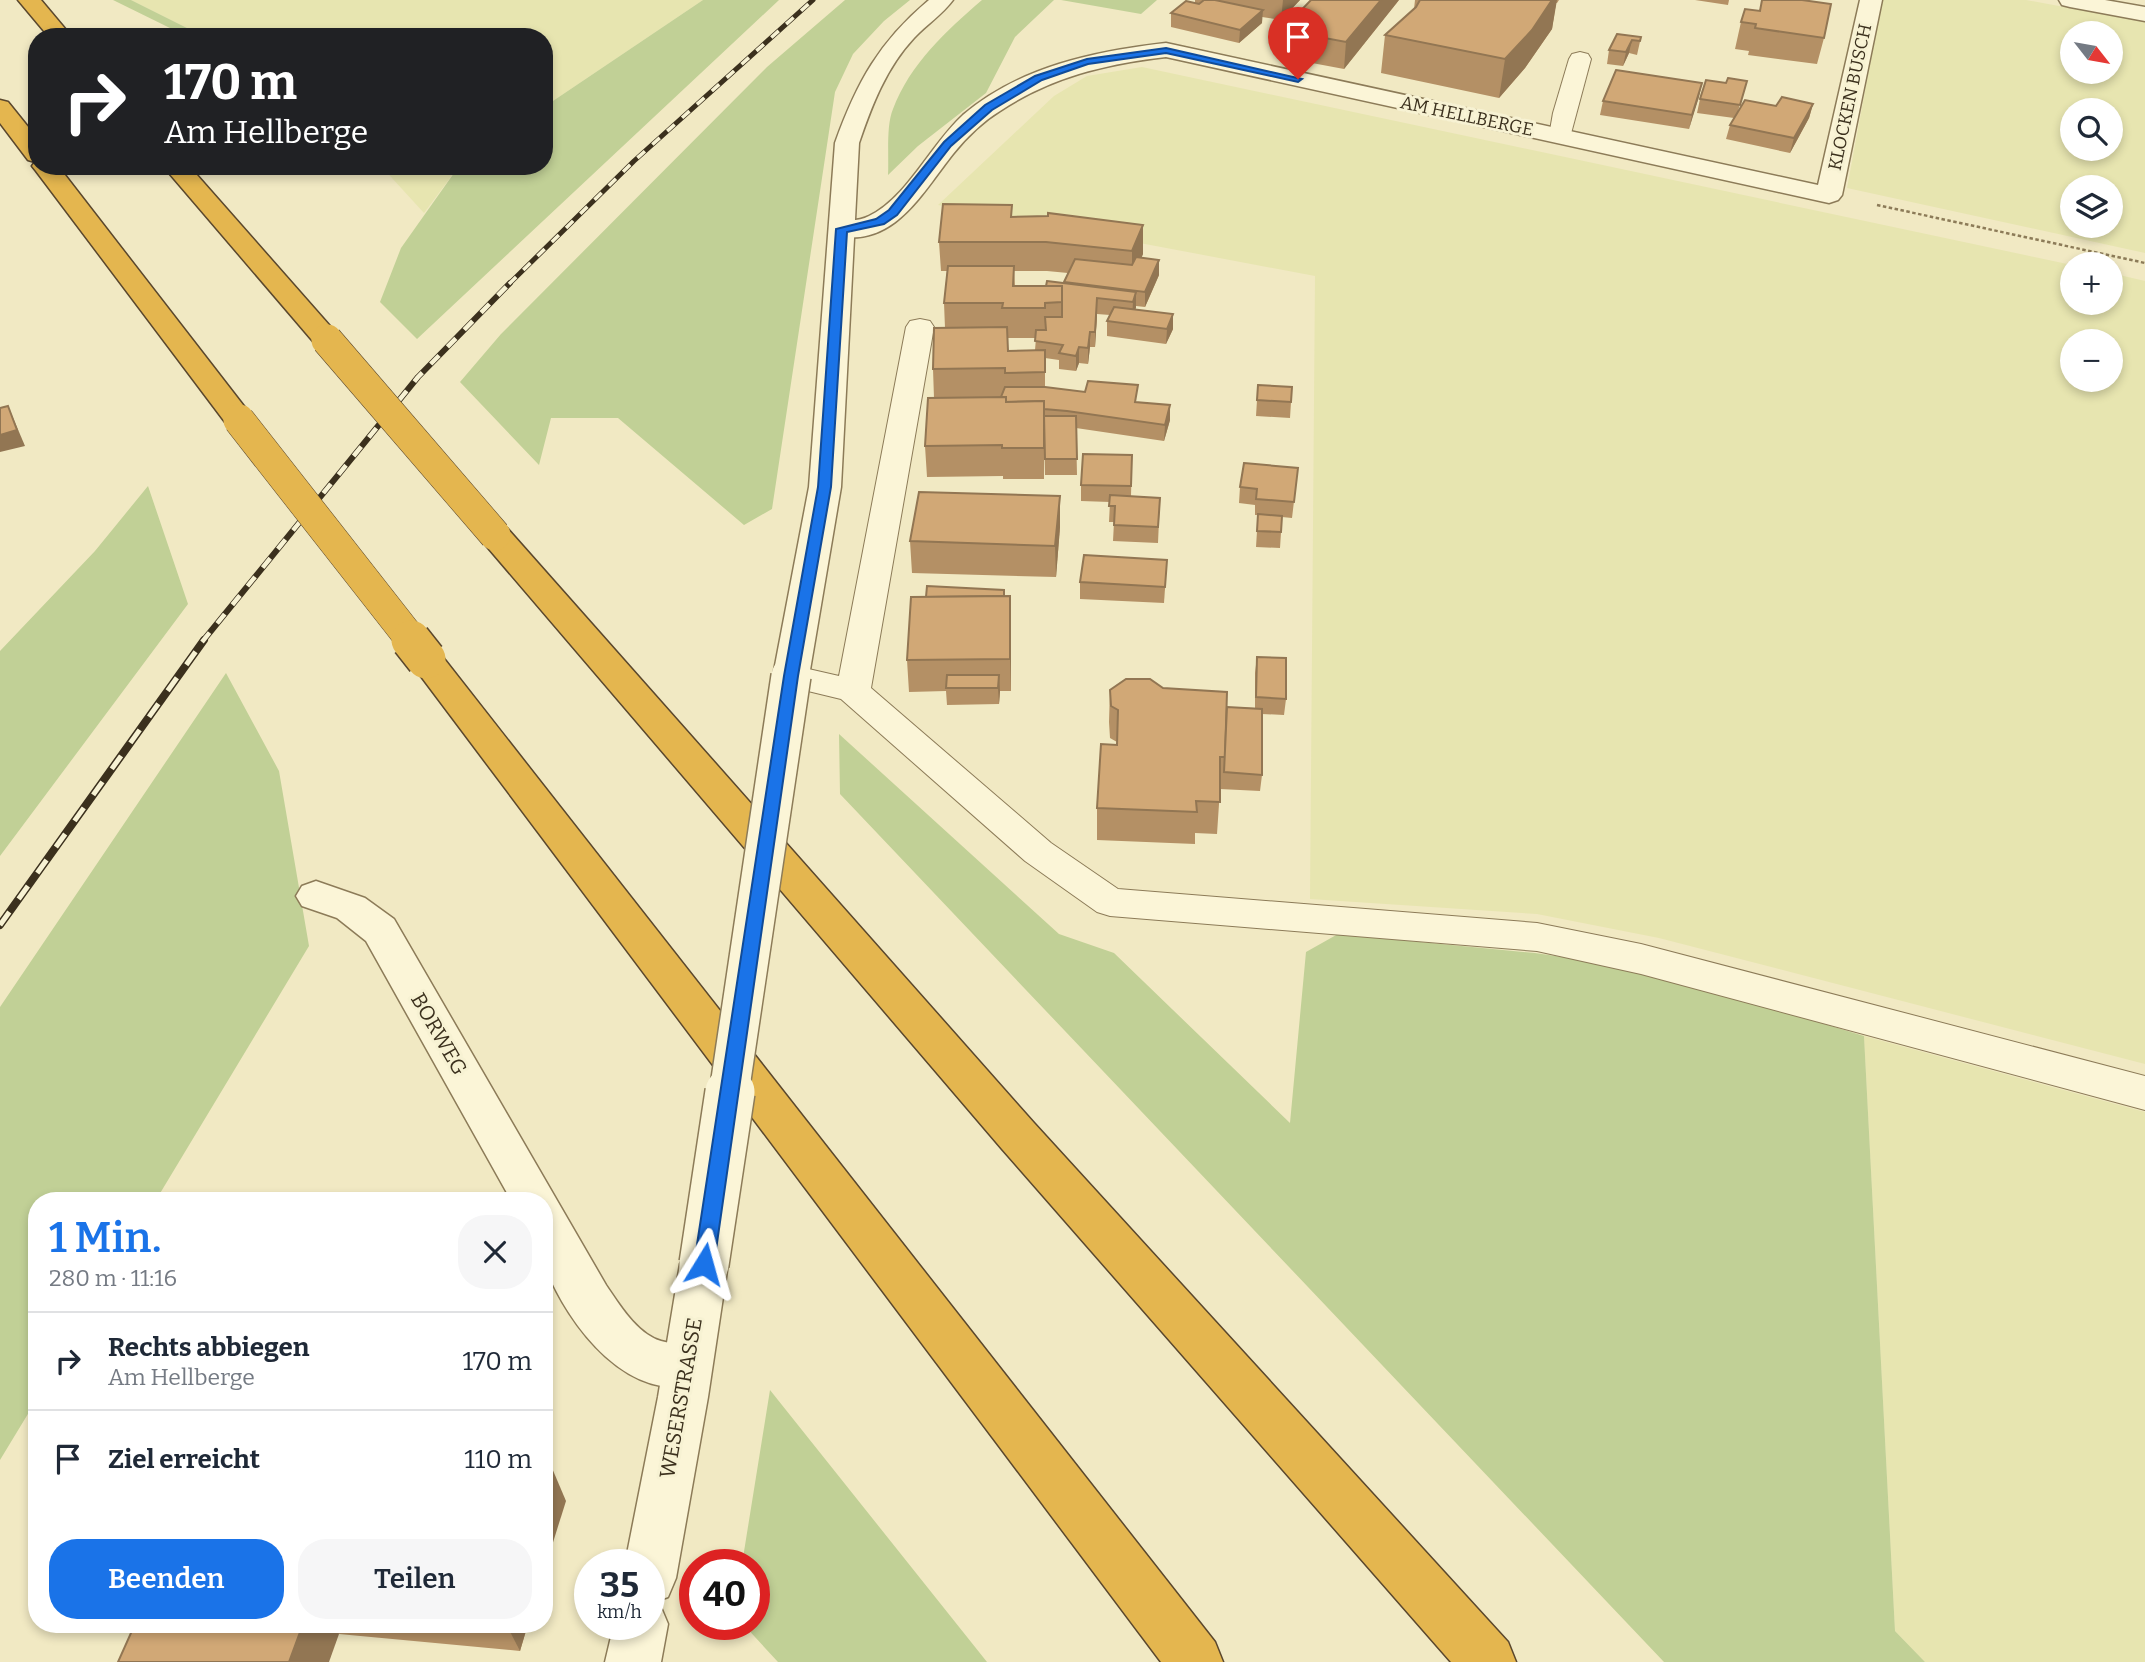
<!DOCTYPE html>
<html lang="de">
<meta charset="utf-8">
<style>
body{margin:0;font-family:Bitter,serif;background:#f6f6f7;color:#1f2937;height:100vh;display:flex;flex-direction:column;font-size:26px;white-space:nowrap}
*{box-sizing:border-box;margin:0}
p{font-size:23px;color:#747a83}
.icon{flex:none;width:38px;height:38px;fill:none;stroke:currentColor;stroke-width:2;stroke-linecap:round;stroke-linejoin:round}
.map{position:relative;flex:1;overflow:hidden}
.panel{position:absolute;left:28px;top:1192px;width:525px;height:441px;display:flex;flex-direction:column;background:#fff;border-radius:28px;box-shadow:0 4px 10px #0003}
.panel>*{flex:none}
.guide{position:absolute;left:28px;top:28px;width:525px;height:147px;border-radius:28px;box-shadow:0 4px 10px #0003;background:#202124;color:#fff;overflow:hidden}
.needle{width:46px;rotate:121deg}
.fabs{position:absolute;left:2060px;top:21px;display:grid;gap:14px}
.fabs a{display:grid;place-items:center;width:63px;height:63px;border-radius:50%;background:#fff;box-shadow:0 4px 10px #0003;font-size:35px}
.speed{position:absolute;left:574px;top:1549px;display:flex;gap:14px;font-size:35px;font-weight:700;text-align:center}
.speed>*{display:grid;place-content:center;width:91px;height:91px;border-radius:50%;background:#fff;box-shadow:0 4px 10px #0003;line-height:1}
.speed small{font-size:18px;font-weight:400}
.speed .limit{border:10px solid #d22;background:#fff;color:#111}
.pin{position:absolute;display:grid;place-items:center;width:60px;height:60px;color:#fff;margin:-72px -30px;border-radius:50% 50% 50% 0;rotate:-45deg;box-shadow:0 0 7px #0007}
.pin .icon{rotate:45deg}
.me{position:absolute;width:77px;margin:-38px;rotate:8deg;stroke-linejoin:round;filter:drop-shadow(0 0 5px #0008)}
.turn{display:flex;align-items:center;gap:24px;height:147px;padding:0 21px;font-size:32px}
.turn .icon{width:91px;height:91px;stroke-width:2.5}
.turn b{display:block;font-size:49px;line-height:60px}
.round{display:grid;place-items:center;flex:none;width:74px;height:74px;border-radius:28px;background:#f6f6f7}
.head{display:flex;align-items:center;justify-content:space-between;height:119px;padding:0 21px}
h1{font-size:42px;font-weight:600;line-height:52px;color:#1a73e8}
.cta{display:flex;gap:14px;margin-top:auto;padding:14px 21px}
.cta a{flex:1;height:80px;border-radius:28px;background:#1a73e8;color:#fff;font-size:28px;font-weight:600;line-height:80px;text-align:center}
.cta a+a{background:#f6f6f7;color:#1f2937}
ul{padding:0;list-style:none}
li{display:flex;align-items:center;gap:21px;height:98px;padding:0 21px;border-top:2px solid #e0e1e3}
li div{flex:1}
li b{display:block;font-size:26px}
li em{font-style:normal}
.map>svg:first-child{display:block}
.farmland{fill:#e7e5b0;fill-rule:evenodd}
.green{fill:#c1d096}
.lines{fill:none;stroke-linecap:round;stroke-linejoin:round}
.service-casing{stroke:#8c7b58;stroke-width:2}
.minor-casing{stroke:#8c7b58;stroke-width:3}
.tertiary-casing{stroke:#8c7b58;stroke-width:3}
.motorway-casing{stroke:#5a472d;stroke-width:3}
.path{stroke:#8c7b58;stroke-width:2.5;stroke-dasharray:3.5 2.5;stroke-linecap:butt}
.service{fill:#fbf5d7;fill-rule:evenodd}
.minor{fill:#fbf5d7;fill-rule:evenodd}
.tertiary{fill:#fbf5d7;fill-rule:evenodd}
.motorway{fill:#e4b64f;fill-rule:evenodd}
.rail-far2-casing{stroke:#3b301d;stroke-width:5}
.rail-far1-casing{stroke:#3b301d;stroke-width:6}
.rail-casing{stroke:#3b301d;stroke-width:8}
.rail-far2{stroke:#f7f2d3;stroke-width:3.5;stroke-dasharray:10;stroke-linecap:butt}
.rail-far1{stroke:#f7f2d3;stroke-width:4.5;stroke-dasharray:12;stroke-linecap:butt}
.rail{stroke:#f7f2d3;stroke-width:5;stroke-dasharray:16;stroke-linecap:butt}
.tertiary-bridge-far1-casing{stroke:#8c7b58;stroke-width:42;stroke-linecap:butt}
.tertiary-bridge-casing{stroke:#8c7b58;stroke-width:52;stroke-linecap:butt}
.motorway-bridge-far1-casing{stroke:#5a472d;stroke-width:32;stroke-linecap:butt}
.motorway-bridge-casing{stroke:#5a472d;stroke-width:42;stroke-linecap:butt}
.tertiary-bridge-far1{stroke:#fbf5d7;stroke-width:39}
.tertiary-bridge{stroke:#fbf5d7;stroke-width:49}
.motorway-bridge-far1{stroke:#e4b64f;stroke-width:31}
.motorway-bridge{stroke:#e4b64f;stroke-width:39}
.wall{fill:#b49065;fill-rule:evenodd}
.shaded-wall{fill:#927653}
.building{fill:#d1a876;stroke:#927653;stroke-width:2}
.route{fill:#1a73e8;stroke:#114b97;stroke-width:2}
.labels{text-anchor:middle;dominant-baseline:central;stroke-width:6;stroke-linejoin:round;paint-order:stroke}
.far-street-label{font-size:18px;fill:#3b301d;stroke:#f7f2d3}
.street-label{font-size:21px;fill:#3b301d;stroke:#f7f2d3}
</style>
<div class="map">
<svg width="2145" height="1662" viewBox="0 0 2145 1662">
<rect width="100%" height="100%" fill="#f1e9c3"/>
<g class="farmland">
<polygon points="131,0 703,0 544,107 544,37 248,37 237,33 189,29"/>
<path d="M 1882,0 L 2026,0 L 2145,22 L 2145,253 L 1847,188 ZM 2110,33 L 2110,72 L 2072,72 L 2072,33 ZM 2072,110 L 2110,110 L 2110,149 L 2072,149 ZM 2072,187 L 2110,187 L 2110,226 L 2072,226 Z"/>
<path d="M 1142,67 L 2072,265 L 2072,303 L 2110,303 L 2111,273 L 2145,281 L 2145,1064 L 1659,938 L 1537,914 L 1310,899 L 1315,276 L 938,205 L 1054,96 L 1087,76 ZM 2072,341 L 2110,341 L 2110,380 L 2072,380 Z"/>
<polygon points="381,166 459,166 424,213"/>
<polygon points="1864,1036 2145,1112 2145,1662 1925,1662 1895,1631"/>
</g>
<g class="green">
<polygon points="113,0 131,0 189,29 172,29"/>
<polygon points="703,0 779,0 417,339 380,302 401,248 459,166 544,166 544,107"/>
<polygon points="845,0 910,0 884,21 853,54 835,92 772,509 744,525 618,418 551,418 539,465 460,382 501,334 767,67"/>
<path d="M 982,0 L 1054,0 L 1015,37 L 986,93 L 918,146 L 888,175 C 889,157 886,125 893,109 C 910,64 946,31 982,0 Z"/>
<polygon points="1061,0 1157,0 1141,14"/>
<polygon points="148,486 188,604 0,856 0,651 95,551"/>
<polygon points="226,673 279,771 309,946 156,1200 37,1200 37,1399 0,1460 0,1007"/>
<polygon points="839,734 1059,934 1114,953 1290,1123 1306,952 1338,934 1535,953 1644,969 1864,1036 1895,1631 1925,1662 1664,1662 840,794"/>
<polygon points="770,1390 987,1662 778,1662 743,1624 754,1624 754,1564 742,1564"/>
</g>
<g class="lines">
<defs>
<g id="service">
<polygon points="1580,52 1588,54 1591,59 1569,141 1553,141 1549,136 1553,113 1569,59 1572,54"/>
<polygon points="920,319 930,321 934,327 871,688 1051,843 1118,889 1537,923 1641,944 2145,1076 2145,1110 1641,974 1537,951 1110,916 1097,912 1025,861 841,699 779,684 774,676 779,668 791,665 839,676 906,327 910,321"/>
</g>
<g id="minor">
<path d="M 1860,0 L 1882,0 L 1842,195 L 1838,200 L 1829,203 L 1166,57 C 1106,64 1051,77 1000,111 C 982,122 966,138 953,154 C 922,193 893,250 833,235 L 829,229 L 833,223 C 844,220 858,222 869,216 C 907,198 931,144 963,115 C 1019,67 1095,51 1166,43 L 1818,185 Z"/>
<polygon points="2059,0 2105,0 2145,7 2145,21 2070,7 2062,5"/>
<path d="M 316,881 L 365,898 L 394,919 L 606,1285 C 619,1304 637,1334 661,1341 C 675,1345 689,1344 704,1350 L 712,1366 L 704,1382 C 631,1409 568,1326 545,1266 C 540,1251 544,1218 544,1200 L 511,1200 L 366,941 L 337,918 L 302,906 L 296,896 L 302,886 Z"/>
</g>
<g id="tertiary">
<path d="M 929,0 L 953,0 C 943,14 926,25 914,38 C 886,68 872,105 859,143 L 841,487 L 809,676 L 804,684 L 791,687 L 778,684 L 773,676 L 809,487 L 835,143 C 857,82 879,42 929,0 Z"/>
<polygon points="704,1244 721,1250 728,1264 708,1397 676,1578 668,1597 654,1602 660,1605 668,1624 661,1662 605,1662 614,1624 649,1624 649,1564 625,1564 658,1397 680,1264 687,1250"/>
</g>
<g id="motorway">
<polygon points="18,0 41,0 72,37 49,37"/>
<polygon points="0,100 8,102 37,138 37,166 58,166 250,414 254,420 250,426 239,429 228,426 36,171 32,166 35,162 28,160 0,123"/>
<polygon points="163,166 189,166 337,334 341,340 337,346 327,349 317,346"/>
<polygon points="495,525 507,528 1034,1123 1508,1642 1516,1662 1451,1662 1002,1149 483,542 479,535 483,528"/>
<polygon points="426,648 438,651 1215,1642 1223,1662 1161,1662 414,667 408,659 414,651"/>
</g>
</defs>
<use href="#service" class="service-casing"/>
<use href="#minor" class="minor-casing"/>
<use href="#tertiary" class="tertiary-casing"/>
<use href="#motorway" class="motorway-casing"/>
<polyline class="path" points="1877,205 2145,263"/>
<use href="#service" class="service"/>
<use href="#minor" class="minor"/>
<use href="#tertiary" class="tertiary"/>
<use href="#motorway" class="motorway"/>
<defs>
<polyline id="rail-far2" points="509,284 634,161 813,0"/>
<polyline id="rail-far1" points="202,642 418,377 510,283"/>
<polyline id="rail" points="0,925 204,640"/>
</defs>
<use href="#rail-far2" class="rail-far2-casing"/>
<use href="#rail-far1" class="rail-far1-casing"/>
<use href="#rail" class="rail-casing"/>
<use href="#rail-far2" class="rail-far2"/>
<use href="#rail-far1" class="rail-far1"/>
<use href="#rail" class="rail"/>
<defs>
<polyline id="tertiary-bridge-far1" points="729,1093 791,676"/>
<polyline id="tertiary-bridge" points="704,1264 730,1092"/>
<g id="motorway-bridge-far1">
<polyline points="327,340 495,535"/>
<polyline points="239,420 413,642"/>
</g>
<polyline id="motorway-bridge" points="411,640 426,659"/>
</defs>
<use href="#tertiary-bridge-far1" class="tertiary-bridge-far1-casing"/>
<use href="#tertiary-bridge" class="tertiary-bridge-casing"/>
<use href="#motorway-bridge-far1" class="motorway-bridge-far1-casing"/>
<use href="#motorway-bridge" class="motorway-bridge-casing"/>
<use href="#tertiary-bridge-far1" class="tertiary-bridge-far1"/>
<use href="#tertiary-bridge" class="tertiary-bridge"/>
<use href="#motorway-bridge-far1" class="motorway-bridge-far1"/>
<use href="#motorway-bridge" class="motorway-bridge"/>
</g>
<g class="wall">
<polygon points="1195,0 1300,0 1281,20 1262,17 1262,23 1239,43 1171,27 1171,13 1195,3"/>
<polygon points="1399,0 1344,69 1280,57 1282,30"/>
<polygon points="1415,0 1559,0 1557,3 1556,3 1552,29 1525,68 1499,98 1381,73 1385,35 1414,9"/>
<polygon points="1695,0 1729,0 1728,5"/>
<polygon points="1816,2 1824,38 1817,64 1748,55 1749,51 1735,49 1741,22 1760,11"/>
<polygon points="1617,34 1641,37 1637,55 1629,53 1623,66 1607,64 1609,50"/>
<polygon points="1747,81 1738,111 1776,106 1813,104 1809,118 1790,153 1726,139 1730,125 1734,118 1697,113 1700,99 1726,83"/>
<polygon points="1702,83 1689,129 1600,115 1603,101"/>
<path d="M 1012,217 L 1143,254 L 1141,258 L 1159,260 L 1159,275 L 1145,307 L 1136,306 L 1135,309 L 1173,329 L 1166,344 L 1107,336 L 1107,321 L 1110,315 L 1097,314 L 1095,347 L 1090,347 L 1088,364 L 1079,363 L 1076,371 L 1059,369 L 1059,360 L 1045,358 L 1045,387 L 1137,402 L 1170,405 L 1170,420 L 1164,441 L 1076,428 L 1077,475 L 1045,475 L 1044,432 L 1044,479 L 1003,479 L 1003,476 L 927,477 L 925,446 L 934,398 L 933,369 L 945,328 L 944,303 L 947,271 L 941,271 L 939,242 ZM 1014,271 L 1047,271 L 1068,273 L 1064,283 L 1046,286 L 1015,286 ZM 1008,338 L 1036,338 L 1035,350 L 1008,351 Z"/>
<polygon points="1258,385 1291,402 1290,418 1256,416"/>
<polygon points="1132,455 1131,496 1160,498 1158,543 1113,541 1114,522 1109,522 1110,502 1081,501 1081,485"/>
<polygon points="1298,468 1292,518 1282,517 1280,548 1256,547 1258,515 1255,515 1255,505 1239,503 1240,487"/>
<polygon points="1060,527 1056,577 912,573 910,541"/>
<polygon points="1167,560 1164,603 1080,599 1080,582"/>
<polygon points="1004,596 1011,628 1011,691 1000,691 999,704 947,705 946,691 909,692 907,660"/>
<polygon points="1257,657 1286,699 1284,715 1262,714 1262,775 1260,791 1220,789 1217,834 1195,833 1195,844 1097,840 1097,808 1117,745 1117,742 1110,738 1109,722 1110,690 1163,688 1227,707 1255,708 1255,673"/>
<polygon points="135,1624 528,1624 520,1651 339,1634"/>
</g>
<g class="shaded-wall">
<polygon points="1283,0 1300,0 1281,20"/>
<polygon points="1381,0 1399,0 1344,69 1346,42"/>
<polygon points="1552,0 1557,0 1552,29 1525,68 1499,98 1505,59"/>
<polygon points="1263,10 1262,23 1239,43 1240,30"/>
<polygon points="1632,40 1629,53 1623,66 1626,52"/>
<polygon points="1702,83 1699,97 1689,129 1692,115"/>
<polygon points="1813,104 1809,118 1790,153 1794,138"/>
<polygon points="1143,225 1143,254 1132,280 1132,251"/>
<polygon points="1159,260 1159,275 1145,307 1145,292"/>
<polygon points="1136,292 1136,308 1132,317 1133,302"/>
<polygon points="1097,298 1097,314 1095,347 1095,332"/>
<polygon points="1173,314 1173,329 1166,344 1167,329"/>
<polygon points="1090,332 1090,347 1088,364 1088,348"/>
<polygon points="1079,347 1079,363 1076,371 1076,356"/>
<polygon points="1170,405 1170,420 1164,441 1165,425"/>
<polygon points="8,406 25,446 0,452 0,435"/>
<polygon points="1060,496 1060,527 1056,577 1055,546"/>
<polygon points="1010,596 1011,628 1011,691 1010,659"/>
<polygon points="999,675 1000,691 999,704 998,688"/>
<polygon points="549,1461 566,1501 544,1571 544,1476"/>
<polygon points="303,1624 333,1624 339,1634 329,1662 289,1662"/>
<polygon points="506,1624 528,1624 520,1651"/>
</g>
<g class="building">
<polygon points="1204,0 1215,0 1263,10 1240,30 1171,13 1186,1 1199,4"/>
<polygon points="1311,0 1381,0 1346,42 1282,30"/>
<polygon points="1420,0 1552,0 1532,30 1505,59 1385,35 1416,7"/>
<polygon points="1762,0 1802,0 1831,4 1824,38 1755,28 1756,24 1741,22 1745,9 1760,11"/>
<polygon points="1617,34 1641,37 1640,41 1632,40 1626,52 1609,50"/>
<polygon points="1616,70 1702,83 1692,115 1603,101"/>
<polygon points="1728,78 1747,81 1740,105 1700,99 1706,80 1726,83"/>
<polygon points="1782,97 1813,104 1794,138 1730,125 1745,100 1776,106"/>
<polygon points="943,204 1012,205 1011,217 1048,216 1048,213 1143,225 1132,251 1046,242 939,242"/>
<polygon points="1136,257 1159,260 1145,292 1064,282 1075,259 1132,265"/>
<polygon points="948,266 1014,266 1013,286 1062,286 1062,302 1045,303 1045,308 1002,308 1003,303 944,303"/>
<polygon points="1047,281 1136,292 1133,302 1097,298 1095,332 1090,332 1088,348 1079,347 1076,356 1059,353 1063,345 1035,341 1036,330 1046,330 1045,317 1062,317 1062,286 1046,286"/>
<polygon points="1114,307 1173,314 1167,329 1107,321"/>
<polygon points="1007,327 1008,351 1045,350 1045,372 1005,373 1005,368 933,369 934,328"/>
<polygon points="1088,381 1138,385 1135,402 1170,405 1165,425 1067,411 1044,409 1044,401 1006,402 1006,397 1001,397 1005,387 1045,387 1085,392"/>
<polygon points="1258,385 1292,387 1291,402 1257,400"/>
<polygon points="1006,397 1006,402 1044,401 1044,448 1002,448 1002,445 925,446 928,398"/>
<polygon points="8,406 17,430 0,435 0,408"/>
<polygon points="1044,416 1076,416 1077,459 1045,459"/>
<polygon points="1083,454 1132,455 1131,486 1081,485"/>
<polygon points="1244,463 1298,468 1294,502 1256,499 1257,489 1240,487"/>
<polygon points="919,492 1060,496 1055,546 910,541"/>
<polygon points="1110,495 1160,498 1158,527 1114,525 1115,506 1109,506"/>
<polygon points="1258,514 1282,516 1281,532 1257,531"/>
<polygon points="1084,555 1167,560 1165,587 1080,582"/>
<polygon points="927,586 1004,590 1004,596 926,597"/>
<polygon points="1010,596 1010,659 907,660 911,597"/>
<polygon points="1257,657 1286,658 1286,699 1256,697"/>
<polygon points="947,675 999,675 998,688 946,688"/>
<polygon points="1126,679 1150,679 1163,688 1227,692 1225,757 1220,757 1220,802 1196,801 1197,812 1097,808 1101,744 1117,745 1118,710 1111,706 1110,690"/>
<polygon points="1227,707 1262,709 1262,775 1224,772"/>
<polygon points="544,1460 549,1461 544,1476"/>
<polygon points="135,1624 303,1624 289,1662 118,1662"/>
</g>
<polygon class="route" points="1166,48 1302,79 1298,82 1166,53 1088,64 1042,80 992,110 951,146 897,215 884,224 847,232 831,487 798,676 714,1264 711,1269 704,1272 697,1269 694,1264 784,676 818,487 836,229 876,219 889,210 944,142 985,105 1035,76 1087,59"/>
<g class="labels">
<g class="far-street-label">
<text transform="translate(1850 97) rotate(-78)">KLOCKEN BUSCH</text>
<text transform="translate(1467 116) rotate(12)">AM HELLBERGE</text>
</g>
<g class="street-label">
<text transform="translate(439 1034) rotate(60)">BORWEG</text>
<text transform="translate(681 1398) rotate(-80)">WESERSTRASSE</text>
</g>
</g>
</svg>
<div class="fabs">
<a><svg class="needle" viewBox="-14 -14 28 28"><path d="M0-13l5 13h-10z" fill="#e53935"/><path d="M0 13l5-13h-10z" fill="#747a83"/></svg></a>
<a><svg class="icon" aria-label="search" viewBox="0 0 24 24"><circle cx="10" cy="10" r="6"/><path d="M15 15l6 6"/></svg></a>
<a><svg class="icon" aria-label="layers" viewBox="0 0 24 24"><path d="M12 4l9 5-9 5-9-5zM3 14l9 5 9-5"/></svg></a>
<a>+</a>
<a>−</a>
</div>
<div class="speed"><div>35<small>km/h</small></div><div class="limit">40</div></div>
<div class="pin" style="left:1298px;top:79px;background:#d93025"><svg class="icon" aria-label="arrive" viewBox="0 0 24 24"><path d="M6 21V4h12l-3 4 3 4H6"/></svg></div>
<svg class="me" style="left:704px;top:1264px" viewBox="-20 -20 40 40"><path d="M0-17L14 15 0 8-14 15z" fill="#1a73e8" stroke="#fff" stroke-width="4"/></svg>
<div class="guide">
<div class="turn"><svg class="icon" aria-label="right" viewBox="0 0 24 24"><path d="M7 20v-9h11M14 6l5 5-5 5"/></svg><div><b>170 m</b>Am Hellberge</div></div>
</div>
<section class="panel">
<div class="head"><div><h1>1 Min.</h1><p>280 m · 11:16</p></div><a class="round"><svg class="icon" aria-label="close" viewBox="0 0 24 24"><path d="M6 6l12 12M18 6L6 18"/></svg></a></div>
<ul>
<li><svg class="icon" aria-label="right" viewBox="0 0 24 24"><path d="M7 20v-9h11M14 6l5 5-5 5"/></svg><div><b>Rechts abbiegen</b><p>Am Hellberge</p></div><em>170 m</em></li>
<li><svg class="icon" aria-label="arrive" viewBox="0 0 24 24"><path d="M6 21V4h12l-3 4 3 4H6"/></svg><div><b>Ziel erreicht</b></div><em>110 m</em></li>
</ul>
<div class="cta"><a>Beenden</a><a>Teilen</a></div>
</section>
</div>
